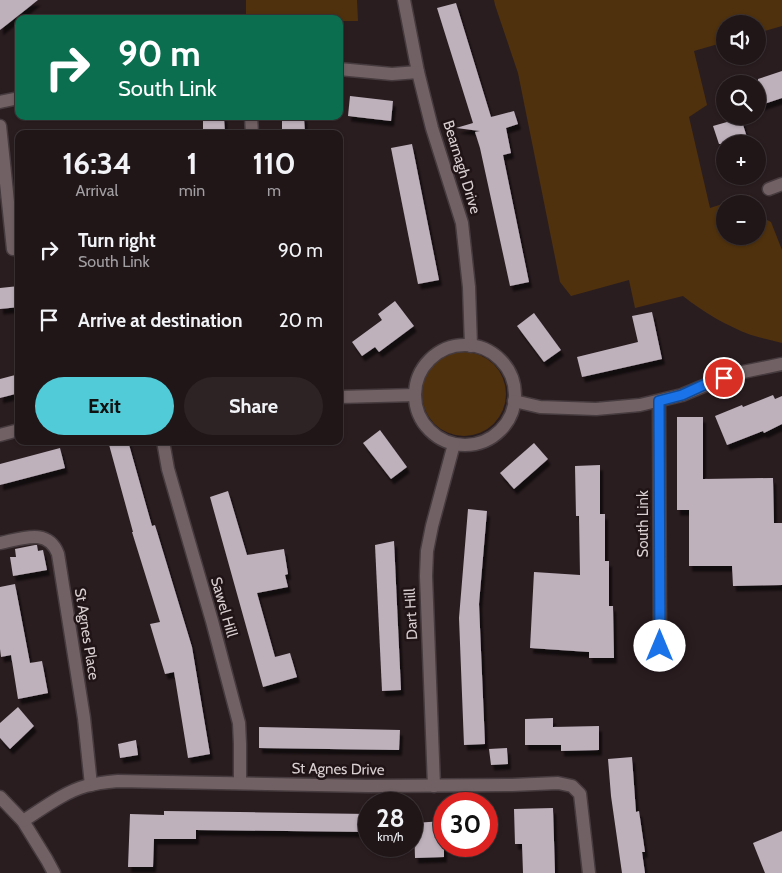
<!DOCTYPE html>
<meta charset="utf-8">
<style>
body{margin:0;font-family:Cabin,sans-serif;background:#2d2325;color:#f1f3f6;height:100vh;display:flex;flex-direction:column;font-size:19px;white-space:nowrap}
*{box-sizing:border-box;margin:0}
p{font-size:16px;color:#a29fa2}
.icon{flex:none;width:28px;height:28px;fill:none;stroke:currentColor;stroke-width:2;stroke-linecap:round;stroke-linejoin:round}
.map{position:relative;flex:1;overflow:hidden}
.drawer{position:absolute;left:15px;top:130px;width:328px;height:315px;display:flex;flex-direction:column;background:#201618;border-radius:10px;box-shadow:0 1px 4px #0004,0 0 0 1px #3d3537}
.drawer>*{flex:none}
.banner{position:absolute;left:15px;top:15px;width:328px;height:105px;border-radius:10px;box-shadow:0 1px 4px #0004,0 0 0 1px #3d3537;background:#0b6e4f;color:#fff;overflow:hidden}
.buttons{position:absolute;left:716px;top:15px;display:grid;gap:10px}
.buttons a{display:grid;place-items:center;width:50px;height:50px;border-radius:50%;background:#201618;box-shadow:0 1px 4px #0004,0 0 0 1px #3d3537;font-size:25px}
.speed{position:absolute;left:358px;top:792px;display:flex;gap:10px;font-size:25px;font-weight:700;text-align:center}
.speed>*{display:grid;place-content:center;width:65px;height:65px;border-radius:50%;background:#201618;box-shadow:0 1px 4px #0004,0 0 0 1px #3d3537;line-height:1}
.speed small{font-size:12px;font-weight:400}
.speed .limit{border:8px solid #d22;background:#fff;color:#111}
.pin{position:absolute;display:grid;place-items:center;width:42px;height:42px;color:#fff;margin:-21px;border:2px solid #fff;border-radius:50%;box-shadow:0 1px 5px #0007}
.me{position:absolute;width:55px;margin:-28px;rotate:0deg;stroke-linejoin:round;filter:drop-shadow(0 0 4px #0008)}
.turn{display:flex;align-items:center;gap:18px;height:105px;padding:0 20px;font-size:22px}
.turn .icon{width:65px;height:65px;stroke-width:2.5}
.turn b{display:block;font-size:35px;line-height:42px}
.eta{display:flex;justify-content:space-evenly;align-items:center;height:85px;text-align:center}
.eta b{font-size:30px;font-weight:800;line-height:35px}
.cta{display:flex;gap:10px;margin-top:auto;padding:10px 20px}
.cta a{flex:1;height:58px;border-radius:30px;background:#52cbd8;color:#111;font-size:20px;font-weight:800;line-height:58px;text-align:center}
.cta a+a{background:#2d2325;color:#f1f3f6}
ul{padding:0;list-style:none}
li{display:flex;align-items:center;gap:15px;height:70px;padding:0 20px}
li div{flex:1}
li b{display:block;font-size:19px}
li em{font-style:normal}
.map>svg:first-child{display:block}
.green{fill:#4f310d}
.building{fill:#beb1bc;filter:url(#shadow)}
.lines{fill:none;stroke-linecap:round;stroke-linejoin:round}
.street-casing{stroke:#463b3e;stroke-width:15}
.street{stroke:#716164;stroke-width:12}
.route-casing{stroke:#114b97;stroke-width:12}
.route{stroke:#1a73e8;stroke-width:9}
.labels{text-anchor:middle;dominant-baseline:central;stroke-width:5;stroke-linejoin:round;paint-order:stroke}
.street-label{font-size:15px;fill:#d9cfd1;stroke:#201417}
</style>
<div class="map">
<svg width="782" height="873" viewBox="0 0 782 873">
<defs>
<filter id="shadow"><feDropShadow dx="3" dy="5.5" stdDeviation="1" flood-color="#0009"/></filter>
</defs>
<rect width="100%" height="100%" fill="#2a1d20"/>
<g class="green">
<polygon points="246,0 357,0 358,21 339,21 339,19 246,19"/>
<path d="M 494,0 L 782,0 L 782,26 L 758,33 L 758,24 L 725,24 L 725,42 L 694,51 L 707,105 L 689,117 L 710,208 L 750,195 L 754,204 L 725,204 L 725,236 L 758,236 L 758,213 L 758,215 L 771,222 L 782,250 L 782,343 C 772,340 761,338 751,335 C 727,326 703,312 683,296 L 635,308 L 629,280 L 571,296 L 560,282 L 518,73 L 495,5 Z"/>
<circle cx="464" cy="394" r="42"/>
</g>
<g class="building">
<polygon points="0,0 38,0 0,30"/>
<polygon points="456,3 491,117 514,111 518,124 506,128 511,153 503,155 529,282 510,286 480,148 475,132 480,131 456,128 473,123 437,8"/>
<polygon points="782,71 782,98 758,106 758,79"/>
<polygon points="350,96 393,101 391,121 348,116"/>
<polygon points="203,116 224,116 225,134 203,134"/>
<polygon points="282,116 304,116 305,134 282,134"/>
<polygon points="741,118 749,144 719,144 713,126"/>
<polygon points="412,144 439,280 418,284 391,148"/>
<polygon points="19,286 19,307 0,309 0,288"/>
<polygon points="395,301 414,326 379,352 375,347 362,356 352,342 382,320 378,314"/>
<polygon points="652,312 662,359 582,377 577,357 638,342 632,316"/>
<polygon points="534,313 561,350 544,362 517,326"/>
<polygon points="19,374 19,393 0,398 0,379"/>
<polygon points="773,395 775,399 782,396 782,424 764,433 763,431 727,445 715,416 742,405 743,407"/>
<polygon points="677,417 703,417 703,479 773,478 774,523 782,523 782,585 733,586 732,566 689,566 689,510 677,510"/>
<polygon points="380,430 407,467 391,479 363,443"/>
<polygon points="108,441 128,441 152,526 155,525 192,647 210,754 188,758 174,672 165,674 150,624 160,622 132,532 133,532"/>
<polygon points="534,443 548,459 514,489 500,473"/>
<polygon points="60,448 65,468 0,485 0,464"/>
<polygon points="600,465 600,514 605,514 605,561 609,561 609,606 613,606 614,658 589,658 589,652 530,648 534,572 580,575 579,516 576,516 575,466"/>
<polygon points="228,491 247,555 284,549 288,574 285,575 288,587 257,593 275,657 290,653 297,677 263,687 210,497"/>
<polygon points="468,509 487,511 479,604 485,744 464,745 459,618"/>
<polygon points="394,541 401,690 382,691 375,545"/>
<polygon points="35,545 37,545 38,551 43,550 47,570 13,576 10,557 16,557 15,549"/>
<polygon points="15,584 30,663 42,661 48,693 18,699 11,655 1,657 0,649 0,587"/>
<polygon points="18,707 34,726 10,749 0,738 0,723"/>
<polygon points="553,718 553,727 599,726 599,750 561,751 561,745 525,745 525,719"/>
<polygon points="259,727 400,730 399,750 259,748"/>
<polygon points="136,740 138,755 120,758 118,744"/>
<polygon points="507,748 508,764 491,765 489,749"/>
<polygon points="632,757 636,812 639,811 645,852 642,852 645,873 622,873 611,796 608,759"/>
<polygon points="553,808 555,873 523,873 522,844 515,844 514,809"/>
<polygon points="164,811 369,814 369,832 196,830 196,839 154,839 153,867 128,867 130,814 164,815"/>
<polygon points="444,821 444,857 415,858 414,823"/>
<polygon points="782,831 782,873 765,873 753,843"/>
</g>
<g class="lines">
<defs>
<g id="street">
<polyline points="404,0 418,72 432,128 462,223 469,287 471,346"/>
<polyline points="339,69 392,74 418,72"/>
<polyline points="0,102 19,98"/>
<polyline points="251,116 252,134"/>
<polyline points="0,126 13,249"/>
<polyline points="769,189 782,184"/>
<circle cx="465" cy="395" r="50"/>
<polyline points="339,397 415,395"/>
<polyline points="514,401 540,407 596,409 640,405 682,395 706,385 743,372 782,364"/>
<polyline points="659,401 660,647"/>
<polyline points="0,435 19,430"/>
<polyline points="163,441 168,469 212,621 239,723 240,744 240,783"/>
<path d="M 0,543 C 21,539 48,527 58,554 L 84,718 L 91,785"/>
<polyline points="434,786 426,576 427,551 432,526 454,444"/>
<polyline points="0,797 23,821 47,860 54,873"/>
<path d="M 23,821 C 42,809 64,792 86,786 C 97,783 107,782 118,781 L 368,786 L 512,785 L 558,783 L 572,786 L 580,794 L 589,873"/>
</g>
</defs>
<use href="#street" class="street-casing"/>
<use href="#street" class="street"/>
</g>
<g class="lines">
<defs>
<polyline id="route" points="660,646 659,401 682,395 706,384 724,378"/>
</defs>
<use href="#route" class="route-casing"/>
<use href="#route" class="route"/>
</g>
<g class="labels">
<g class="street-label">
<text transform="translate(462 167) rotate(73)">Bearnagh Drive</text>
<text transform="translate(643 524) rotate(-90)">South Link</text>
<text transform="translate(224 607) rotate(74)">Sawel Hill</text>
<text transform="translate(411 614) rotate(-93)">Dart Hill</text>
<text transform="translate(87 634) rotate(81)">St Agnes Place</text>
<text transform="translate(338 769) rotate(1)">St Agnes Drive</text>
</g>
</g>
</svg>
<div class="buttons">
<a><svg class="icon" aria-label="sound" viewBox="0 0 24 24"><path d="M4 9h4l5-4v14l-5-4H4zM17 9q2 3 0 6"/></svg></a>
<a><svg class="icon" aria-label="search" viewBox="0 0 24 24"><circle cx="10" cy="10" r="6"/><path d="M15 15l6 6"/></svg></a>
<a>+</a>
<a>−</a>
</div>
<div class="speed"><div>28<small>km/h</small></div><div class="limit">30</div></div>
<div class="pin" style="left:724px;top:378px;background:#d93025"><svg class="icon" aria-label="arrive" viewBox="0 0 24 24"><path d="M6 21V4h12l-3 4 3 4H6"/></svg></div>
<svg class="me" style="left:660px;top:646px" viewBox="-20 -20 40 40"><circle r="19" fill="#fff"/><path d="M0-13L10 11 0 6-10 11z" fill="#1a73e8"/></svg>
<div class="banner">
<div class="turn"><svg class="icon" aria-label="right" viewBox="0 0 24 24"><path d="M7 20v-9h11M14 6l5 5-5 5"/></svg><div><b>90 m</b>South Link</div></div>
</div>
<section class="drawer">
<div class="eta">
<div><b>16:34</b><p>Arrival</p></div>
<div><b>1</b><p>min</p></div>
<div><b>110</b><p>m</p></div>
</div>
<ul>
<li><svg class="icon" aria-label="right" viewBox="0 0 24 24"><path d="M7 20v-9h11M14 6l5 5-5 5"/></svg><div><b>Turn right</b><p>South Link</p></div><em>90 m</em></li>
<li><svg class="icon" aria-label="arrive" viewBox="0 0 24 24"><path d="M6 21V4h12l-3 4 3 4H6"/></svg><div><b>Arrive at destination</b></div><em>20 m</em></li>
</ul>
<div class="cta"><a>Exit</a><a>Share</a></div>
</section>
</div>
